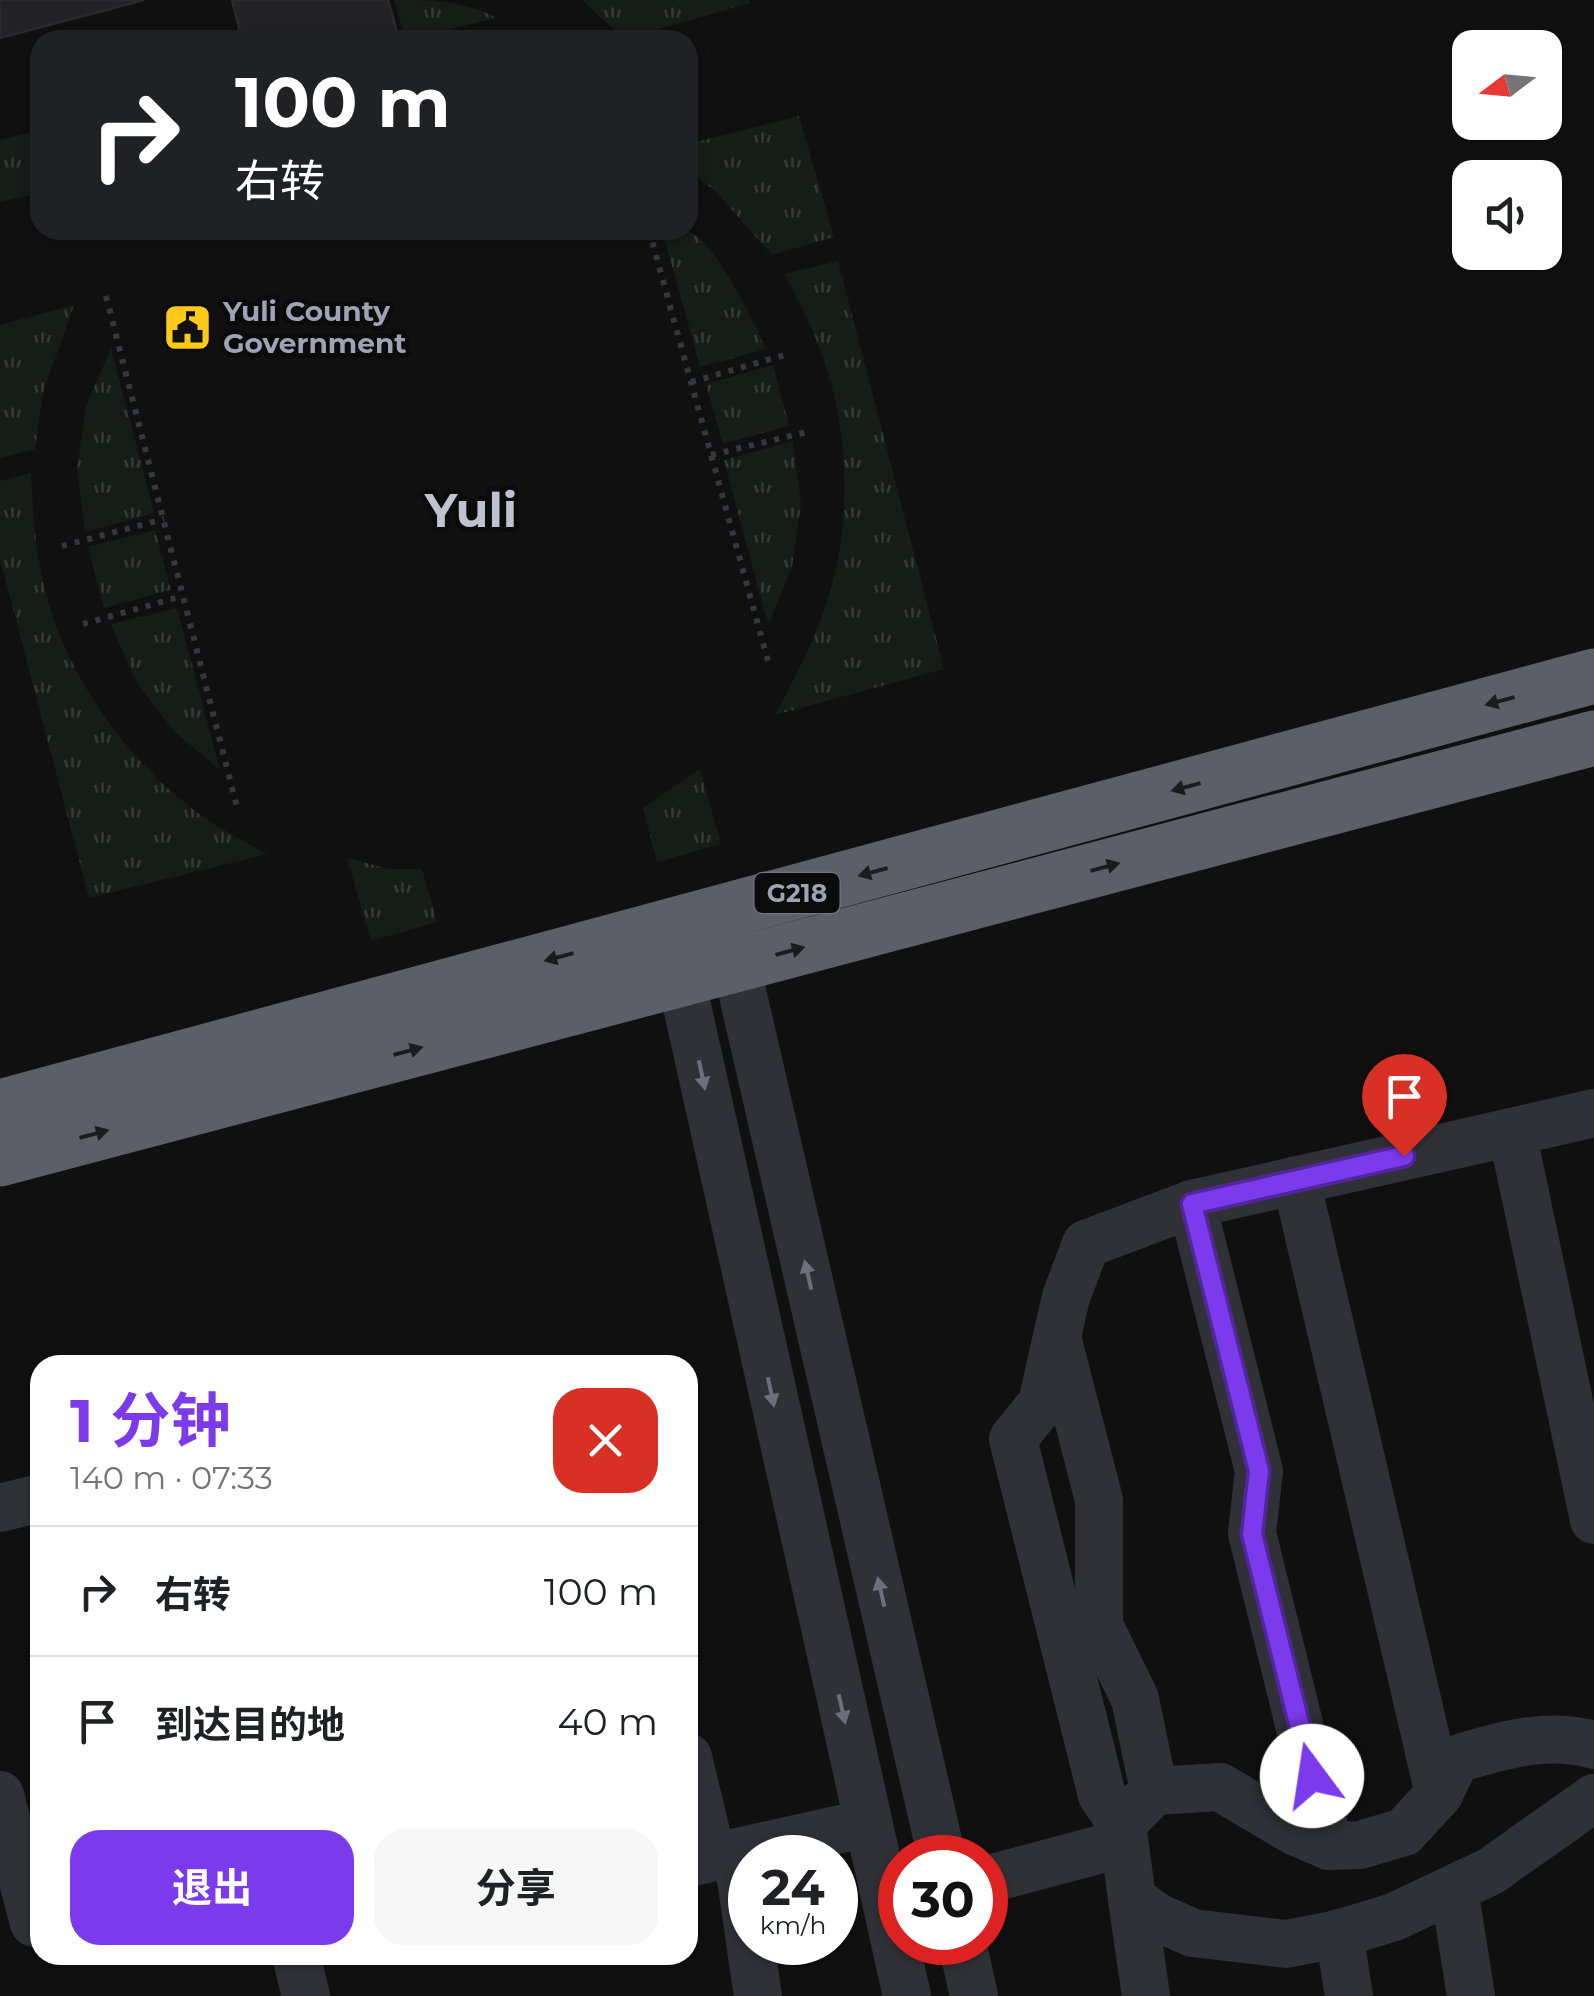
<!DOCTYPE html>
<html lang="zh">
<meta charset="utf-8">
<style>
body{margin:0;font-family:Montserrat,"Noto Sans SC",sans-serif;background:#f6f6f6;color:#202124;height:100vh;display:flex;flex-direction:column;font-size:38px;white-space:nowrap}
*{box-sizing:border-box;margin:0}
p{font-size:32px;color:#757577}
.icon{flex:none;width:55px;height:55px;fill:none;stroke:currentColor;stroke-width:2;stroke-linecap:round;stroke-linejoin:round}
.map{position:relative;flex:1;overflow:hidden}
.sheet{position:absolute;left:30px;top:1355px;width:668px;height:610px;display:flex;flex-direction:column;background:#fff;border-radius:30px;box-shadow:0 2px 8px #0004}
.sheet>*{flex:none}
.top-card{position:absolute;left:30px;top:30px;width:668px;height:210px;border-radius:30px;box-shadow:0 2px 8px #0004;background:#202124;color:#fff;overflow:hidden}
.needle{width:65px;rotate:254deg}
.fabs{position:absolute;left:1452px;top:30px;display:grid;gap:20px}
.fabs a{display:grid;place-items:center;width:110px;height:110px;border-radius:20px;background:#fff;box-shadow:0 2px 8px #0004;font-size:50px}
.speed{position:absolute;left:728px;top:1835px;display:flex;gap:20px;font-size:50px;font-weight:700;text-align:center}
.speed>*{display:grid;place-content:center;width:130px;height:130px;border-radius:50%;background:#fff;box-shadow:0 2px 8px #0004;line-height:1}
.speed small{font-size:25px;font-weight:400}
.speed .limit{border:15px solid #d22;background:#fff;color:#111}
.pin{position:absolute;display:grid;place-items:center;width:85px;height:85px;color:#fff;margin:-102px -42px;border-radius:50% 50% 50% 0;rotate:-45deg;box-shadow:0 0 10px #0007}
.pin .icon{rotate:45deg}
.me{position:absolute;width:110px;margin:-55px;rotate:346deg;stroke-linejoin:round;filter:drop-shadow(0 0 8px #0008)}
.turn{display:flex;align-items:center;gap:35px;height:210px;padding:0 40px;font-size:45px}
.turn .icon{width:130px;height:130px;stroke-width:2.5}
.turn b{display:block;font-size:70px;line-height:85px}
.round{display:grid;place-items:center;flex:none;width:105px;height:105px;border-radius:30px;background:#f6f6f6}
.head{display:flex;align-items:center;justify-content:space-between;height:170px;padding:0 40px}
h1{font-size:60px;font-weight:700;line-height:75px;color:#7c3aed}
.primary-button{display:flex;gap:20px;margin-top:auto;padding:20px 40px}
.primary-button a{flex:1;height:115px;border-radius:30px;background:#7c3aed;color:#fff;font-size:40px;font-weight:700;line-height:115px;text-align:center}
.primary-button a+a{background:#f6f6f6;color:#202124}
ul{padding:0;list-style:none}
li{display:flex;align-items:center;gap:30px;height:130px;padding:0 40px;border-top:2px solid #e0e0e0}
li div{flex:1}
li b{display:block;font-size:38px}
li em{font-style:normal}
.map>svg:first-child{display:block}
.grass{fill:url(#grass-tufts)}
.building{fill:#232225;stroke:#2a292d;stroke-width:2.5}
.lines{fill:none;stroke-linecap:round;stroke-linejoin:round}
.path{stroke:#36373e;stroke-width:6;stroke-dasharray:5 8;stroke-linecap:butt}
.minor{stroke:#303137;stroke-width:48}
.highway{stroke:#5c5e68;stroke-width:55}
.oneway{fill:#1b1c1e}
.oneway2{fill:#6d707c}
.route-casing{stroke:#51269a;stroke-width:25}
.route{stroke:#7c3aed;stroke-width:18}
.labels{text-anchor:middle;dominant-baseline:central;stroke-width:10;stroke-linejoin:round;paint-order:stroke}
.shield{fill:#0b0b0c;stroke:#737582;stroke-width:2.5}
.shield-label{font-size:25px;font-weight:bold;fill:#9fa3b4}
.poi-label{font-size:28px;font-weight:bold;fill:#9fa3b4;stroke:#0b0b0c;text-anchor:start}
.town-label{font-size:48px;font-weight:bold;fill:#c0c3cf;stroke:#0b0b0c}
</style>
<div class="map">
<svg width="1594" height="1996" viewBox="0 0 1594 1996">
<defs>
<pattern id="grass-tufts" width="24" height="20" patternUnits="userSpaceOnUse" patternTransform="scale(2.5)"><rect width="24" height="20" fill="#161c17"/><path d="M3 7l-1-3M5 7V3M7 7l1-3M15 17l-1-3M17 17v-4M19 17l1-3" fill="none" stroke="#353a36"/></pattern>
</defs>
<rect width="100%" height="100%" fill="#101011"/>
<g class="grass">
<path d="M 394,0 C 432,0 462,0 496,18 L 406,40 Z"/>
<polygon points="582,0 749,0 750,3 624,39"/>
<polygon points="799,116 834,237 772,255 715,191 688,170 688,144"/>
<polygon points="40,130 40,193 0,202 0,140"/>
<path d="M 662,230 C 669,230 681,228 686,230 C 717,242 753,321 766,349 L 700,367 Z"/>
<path d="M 838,261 L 944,669 L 775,715 C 796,676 816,638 829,595 C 853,517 849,421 818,344 C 809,320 796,298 785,274 Z"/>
<polygon points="74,305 43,393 35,449 0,458 0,325"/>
<polygon points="111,348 154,513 85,532 77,469 86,406"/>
<polygon points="773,365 789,426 723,444 706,384"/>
<polygon points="793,441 801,504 792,567 768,625 724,460"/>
<path d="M 31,473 C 33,506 34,540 41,572 C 60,671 130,769 214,824 C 231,835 250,844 267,854 L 89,898 L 0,559 L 0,481 Z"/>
<polygon points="155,530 171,590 104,608 88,547"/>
<polygon points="177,608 220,770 175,732 136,682 111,624"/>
<polygon points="700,769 721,844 657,862 643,808"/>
<polygon points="347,858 389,869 422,869 437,922 371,941"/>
</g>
<g class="building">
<polygon points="0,0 144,0 0,38"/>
<polygon points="232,0 388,0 397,32 366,40 242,40"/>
</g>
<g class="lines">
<g class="path">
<polyline points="649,230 768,661"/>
<polyline points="106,296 237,807"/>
<polyline points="691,382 788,354"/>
<polyline points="711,455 807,432"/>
<polyline points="62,546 164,519"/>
<polyline points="83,624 183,596"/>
</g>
<g class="minor">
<polyline points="736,965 942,1858"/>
<polyline points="681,979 907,1996"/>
<polyline points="1594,1113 1512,1132 1594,1520"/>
<polyline points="1296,1180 1439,1794"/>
<polyline points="1192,1204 1512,1132"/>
<polyline points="1059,1345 1099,1500 1099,1625 1135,1699 1154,1791"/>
<polyline points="0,1508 40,1498"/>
<path d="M 1594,1745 C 1548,1731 1500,1746 1456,1759 L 1439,1794 L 1404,1832 L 1360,1845 L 1329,1846 L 1296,1832 L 1220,1787 L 1154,1791 L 1122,1824 L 1132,1899 L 1157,1917 L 1193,1933 L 1286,1944 L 1338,1934 L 1394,1917 L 1491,1871 L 1594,1798"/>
<polyline points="688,1757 712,1857"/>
<polyline points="0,1795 34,1923"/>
<polyline points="1122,1824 1102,1795 1013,1439 1042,1403 1066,1297 1086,1244 1192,1204 1259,1471 1252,1533 1329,1846"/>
<polyline points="737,1852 750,1941"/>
<polyline points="688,1863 868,1823"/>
<polyline points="985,1880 1124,1843"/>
<polyline points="1454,1889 1471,1996"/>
<polyline points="1132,1899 1146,1996"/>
<polyline points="1339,1933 1349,1996"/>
<polyline points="750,1942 758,1996"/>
<polyline points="962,1942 974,1996"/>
<polyline points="296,1955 306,1996"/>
</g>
<g class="highway">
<polyline points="0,1107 1594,676"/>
<polyline points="0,1159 1594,738"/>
</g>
</g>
<defs><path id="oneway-solid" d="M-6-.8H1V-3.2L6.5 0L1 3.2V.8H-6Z" transform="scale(2.5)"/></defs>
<g class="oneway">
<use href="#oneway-solid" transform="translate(1500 701) rotate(165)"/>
<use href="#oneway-solid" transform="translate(1186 787) rotate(165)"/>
<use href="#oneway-solid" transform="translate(1105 867) rotate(-15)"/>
<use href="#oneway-solid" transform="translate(873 872) rotate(165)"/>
<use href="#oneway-solid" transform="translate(790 951) rotate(-15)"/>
<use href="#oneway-solid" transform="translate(559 957) rotate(165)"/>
<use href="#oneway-solid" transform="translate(408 1051) rotate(-15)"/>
<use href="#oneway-solid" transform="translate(94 1134) rotate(-15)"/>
</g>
<g class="oneway2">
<use href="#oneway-solid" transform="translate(702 1075) rotate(78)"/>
<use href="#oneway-solid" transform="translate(808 1275) rotate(-103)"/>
<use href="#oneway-solid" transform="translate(771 1392) rotate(78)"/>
<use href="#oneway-solid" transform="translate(881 1592) rotate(-103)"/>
<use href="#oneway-solid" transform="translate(842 1709) rotate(77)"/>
</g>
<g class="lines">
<defs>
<polyline id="route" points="1312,1776 1252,1534 1259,1471 1192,1204 1404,1156"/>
</defs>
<use href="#route" class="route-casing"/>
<use href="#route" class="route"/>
</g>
<defs>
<symbol id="civic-square" viewBox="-11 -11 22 22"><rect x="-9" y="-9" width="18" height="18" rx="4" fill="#ffc91a" stroke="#0b0b0c"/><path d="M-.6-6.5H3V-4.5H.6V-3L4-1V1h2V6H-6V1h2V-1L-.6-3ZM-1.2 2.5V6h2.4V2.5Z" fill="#111"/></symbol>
</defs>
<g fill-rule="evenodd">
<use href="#civic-square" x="160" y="300" width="55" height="55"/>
</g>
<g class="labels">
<rect class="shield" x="754.5" y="873" width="85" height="40" rx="8"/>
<g class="shield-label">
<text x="797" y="893">G218</text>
</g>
<g class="poi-label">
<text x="223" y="311">Yuli County<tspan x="223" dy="32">Government</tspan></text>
</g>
<g class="town-label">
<text x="471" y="510">Yuli</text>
</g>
</g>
</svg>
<div class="fabs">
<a><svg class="needle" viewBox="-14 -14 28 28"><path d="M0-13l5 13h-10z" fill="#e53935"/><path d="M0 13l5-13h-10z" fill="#757577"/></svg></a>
<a><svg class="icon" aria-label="sound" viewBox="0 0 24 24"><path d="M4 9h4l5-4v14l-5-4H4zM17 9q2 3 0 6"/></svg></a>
</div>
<div class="speed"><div>24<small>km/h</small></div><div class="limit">30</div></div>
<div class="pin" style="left:1404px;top:1156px;background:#d93025"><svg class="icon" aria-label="arrive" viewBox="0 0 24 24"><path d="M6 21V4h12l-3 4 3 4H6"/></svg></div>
<svg class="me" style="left:1312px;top:1776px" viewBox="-20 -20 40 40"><circle r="19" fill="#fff"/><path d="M0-13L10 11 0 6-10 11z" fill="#7c3aed"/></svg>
<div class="top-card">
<div class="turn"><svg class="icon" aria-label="right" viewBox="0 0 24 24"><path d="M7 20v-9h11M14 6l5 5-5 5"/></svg><div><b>100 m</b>右转</div></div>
</div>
<section class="sheet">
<div class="head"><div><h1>1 分钟</h1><p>140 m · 07:33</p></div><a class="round" style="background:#d93025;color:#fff"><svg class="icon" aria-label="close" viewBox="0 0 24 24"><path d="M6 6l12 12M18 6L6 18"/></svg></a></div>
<ul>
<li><svg class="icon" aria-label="right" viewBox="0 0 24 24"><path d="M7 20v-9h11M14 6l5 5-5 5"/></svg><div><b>右转</b></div><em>100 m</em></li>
<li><svg class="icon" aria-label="arrive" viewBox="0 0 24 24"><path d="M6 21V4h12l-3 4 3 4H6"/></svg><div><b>到达目的地</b></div><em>40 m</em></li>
</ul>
<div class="primary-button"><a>退出</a><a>分享</a></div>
</section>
</div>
